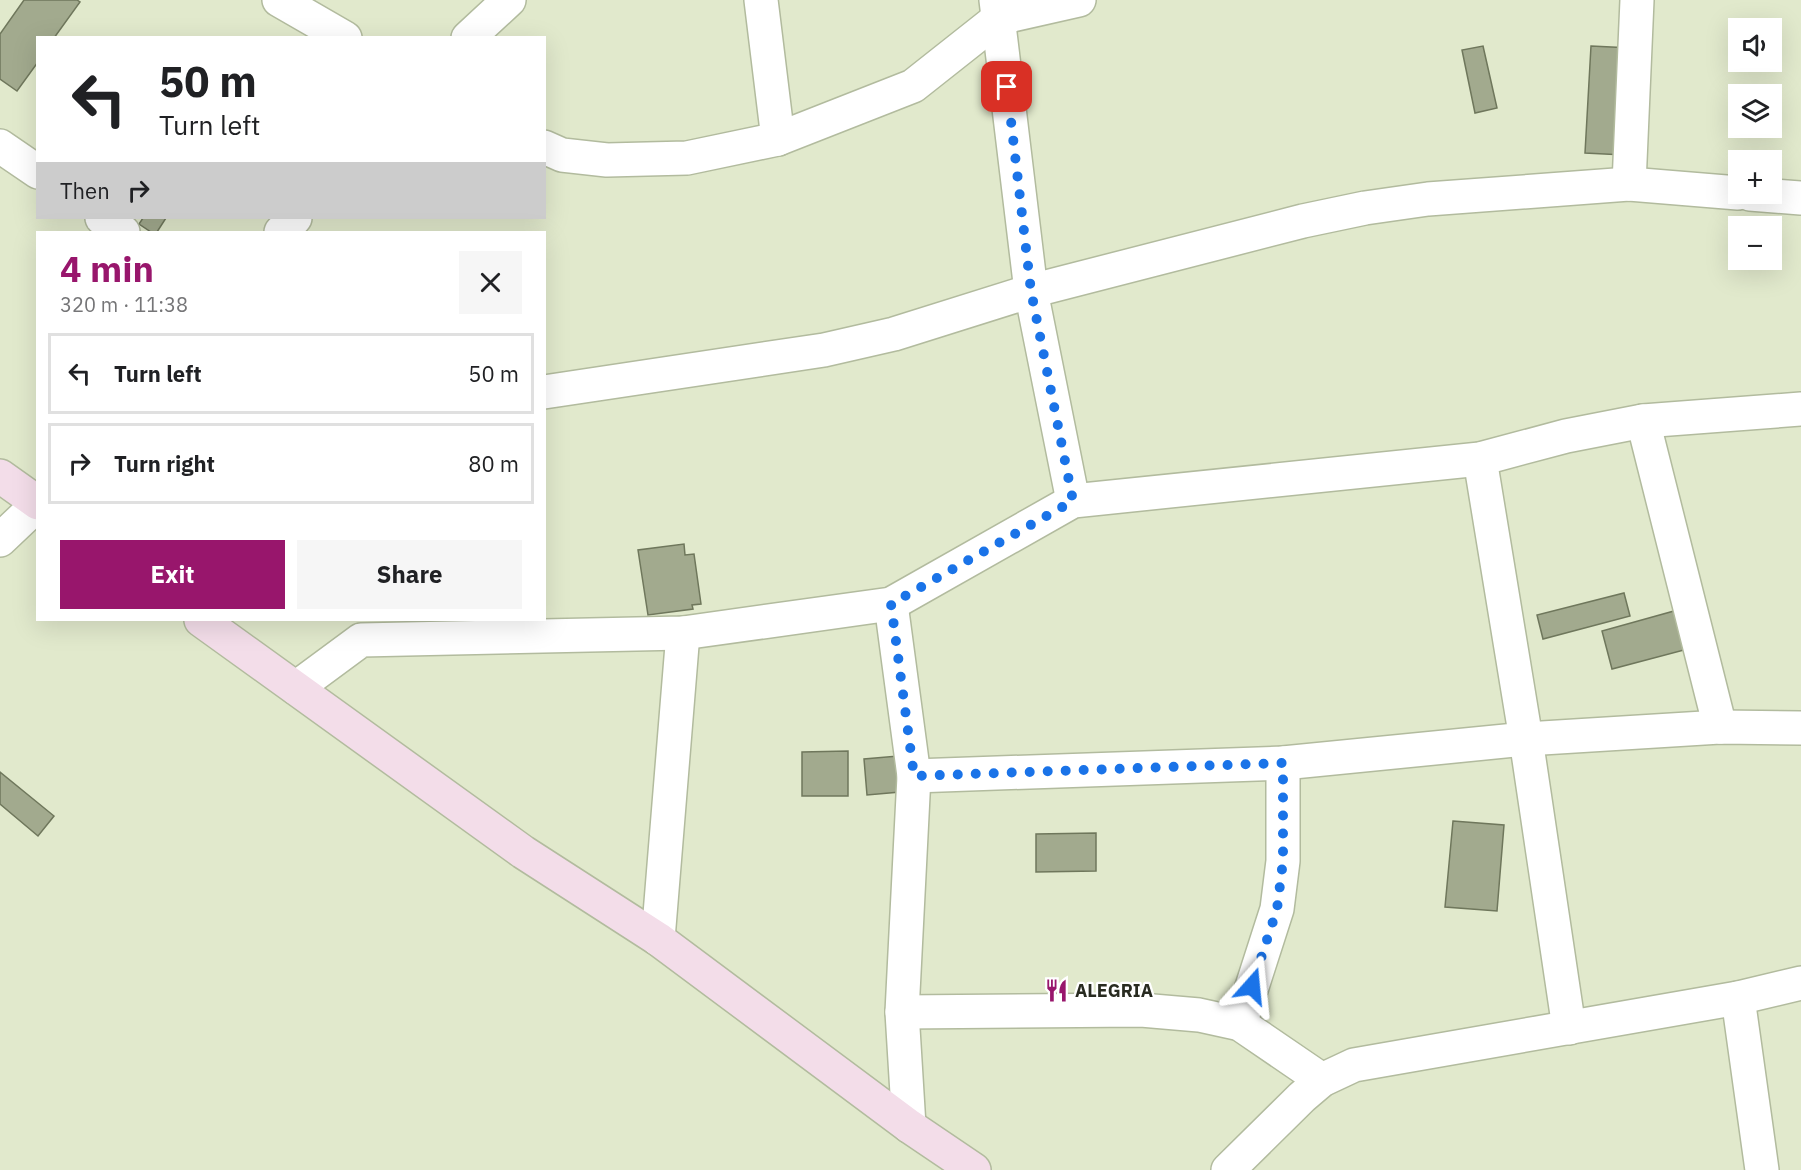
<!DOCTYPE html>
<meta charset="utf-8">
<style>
body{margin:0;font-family:"IBM Plex Sans",sans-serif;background:#f6f6f6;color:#202124;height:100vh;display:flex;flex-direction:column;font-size:22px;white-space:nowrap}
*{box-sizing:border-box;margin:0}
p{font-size:20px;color:#757577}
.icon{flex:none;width:33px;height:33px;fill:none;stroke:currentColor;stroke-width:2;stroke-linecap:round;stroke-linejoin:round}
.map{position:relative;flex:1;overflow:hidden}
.sheet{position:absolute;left:36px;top:231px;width:510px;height:390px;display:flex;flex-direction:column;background:#fff;border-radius:0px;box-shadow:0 6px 24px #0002}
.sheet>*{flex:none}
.top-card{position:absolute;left:36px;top:36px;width:510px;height:183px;border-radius:0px;box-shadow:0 6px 24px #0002;background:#fff;color:#202124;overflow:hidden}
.fabs{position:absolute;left:1728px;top:18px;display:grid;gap:12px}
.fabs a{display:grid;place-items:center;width:54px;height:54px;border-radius:0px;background:#fff;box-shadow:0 6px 24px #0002;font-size:30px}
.pin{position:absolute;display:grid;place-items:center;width:51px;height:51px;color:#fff;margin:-26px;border-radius:12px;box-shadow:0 3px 9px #0006}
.me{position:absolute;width:66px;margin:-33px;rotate:18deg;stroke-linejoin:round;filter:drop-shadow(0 0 4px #0008)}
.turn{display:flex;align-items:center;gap:21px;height:126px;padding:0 24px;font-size:27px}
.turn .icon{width:78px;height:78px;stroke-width:2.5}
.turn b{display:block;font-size:42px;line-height:51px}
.then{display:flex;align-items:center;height:57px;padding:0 24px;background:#0003;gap:12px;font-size:22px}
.round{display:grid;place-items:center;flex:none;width:63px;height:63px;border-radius:0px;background:#f6f6f6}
.headline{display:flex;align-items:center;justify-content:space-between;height:102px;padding:0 24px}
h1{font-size:36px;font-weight:700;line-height:45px;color:#98166c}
.cta{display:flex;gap:12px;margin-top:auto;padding:12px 24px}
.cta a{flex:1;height:69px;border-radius:0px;background:#98166c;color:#fff;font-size:24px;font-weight:700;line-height:69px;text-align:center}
.cta a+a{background:#f6f6f6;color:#202124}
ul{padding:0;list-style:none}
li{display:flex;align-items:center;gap:18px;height:81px;margin:0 12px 9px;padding:0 12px;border:3px solid #e0e0e0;border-radius:0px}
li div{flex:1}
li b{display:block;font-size:22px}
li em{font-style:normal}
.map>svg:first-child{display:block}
.building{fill:#a2aa8e;stroke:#6f775c;stroke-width:1.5}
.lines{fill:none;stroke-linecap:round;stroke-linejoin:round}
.street-casing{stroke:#b2bb9e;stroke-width:36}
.secondary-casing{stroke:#b2bb9e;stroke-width:36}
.street{stroke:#fff;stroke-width:33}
.secondary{stroke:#f3dde9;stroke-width:33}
.route{stroke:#1a73e8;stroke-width:10;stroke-dasharray:0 18}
.labels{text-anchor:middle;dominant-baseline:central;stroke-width:4.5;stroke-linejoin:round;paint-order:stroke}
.poi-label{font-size:18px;font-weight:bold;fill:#282b20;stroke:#fff;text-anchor:start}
</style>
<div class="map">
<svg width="1801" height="1170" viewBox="0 0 1801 1170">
<rect width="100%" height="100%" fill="#e1e9cc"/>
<g class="building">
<polygon points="24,0 77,0 80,2 54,38 38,38 38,62 17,91 0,79 0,34"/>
<polygon points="1483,46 1497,108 1475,113 1462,50"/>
<polygon points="1591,46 1631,48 1624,155 1585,153"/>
<polygon points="143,218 166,218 157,232 151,232 139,224"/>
<polygon points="684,544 685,555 694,554 701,604 692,605 693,609 648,615 638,550"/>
<polygon points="1624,593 1630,616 1543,639 1537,615"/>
<polygon points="1674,611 1684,650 1612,669 1602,631"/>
<polygon points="848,751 848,796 802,796 802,752"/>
<polygon points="898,756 900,792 867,795 864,759"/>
<polygon points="0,772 54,816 38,836 0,804"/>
<polygon points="1453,821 1504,825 1497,911 1445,907"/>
<polygon points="1096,833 1096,871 1036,872 1036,834"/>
</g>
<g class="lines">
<defs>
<g id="street">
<polyline points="279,0 345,38"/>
<polyline points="761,0 778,139"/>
<polyline points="996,0 1031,291 1073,501"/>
<polyline points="468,38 509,0"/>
<polyline points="0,146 38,172"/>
<polyline points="544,147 562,155 607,160 687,158 778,139 913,86 999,18 1079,0"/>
<polyline points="1629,184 1637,0"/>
<polyline points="1750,194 1801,198"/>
<polyline points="102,218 123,232"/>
<polyline points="281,232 295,218"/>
<polyline points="544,392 824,350 894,334 1031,291 1303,221 1365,208 1428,199 1629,184 1738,193"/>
<polyline points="1643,421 1720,727"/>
<polyline points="1480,459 1526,739 1569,1028"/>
<polyline points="0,540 38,504"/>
<polyline points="891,604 914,776 902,1012 909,1126"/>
<polyline points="296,688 361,640 683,633 891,604 1073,501 1480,459 1566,436 1643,421 1801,409"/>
<polyline points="914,776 1283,763 1526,739 1720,727 1801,728"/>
<polyline points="658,939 683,633"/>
<polyline points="1738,998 1762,1170"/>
<polyline points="902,1012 1141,1010 1199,1015 1240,1024 1322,1080"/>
<polyline points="1240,1024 1277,909 1283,861 1283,763"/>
<polyline points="1228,1170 1302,1097 1322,1080 1354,1065 1738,998 1801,983"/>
</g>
<g id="secondary">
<polyline points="0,476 38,503"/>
<polyline points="201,620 523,852 658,939 909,1126 974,1170"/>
</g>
</defs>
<use href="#street" class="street-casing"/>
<use href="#secondary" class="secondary-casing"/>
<use href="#street" class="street"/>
<use href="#secondary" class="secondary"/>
</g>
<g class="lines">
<polyline class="route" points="1007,87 1031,291 1073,501 891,604 914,776 1283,763 1283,861 1277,909 1252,986"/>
</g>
<defs>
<symbol id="restaurant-bare" viewBox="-9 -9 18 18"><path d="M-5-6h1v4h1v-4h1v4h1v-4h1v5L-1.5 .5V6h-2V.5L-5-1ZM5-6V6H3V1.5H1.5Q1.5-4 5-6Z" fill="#98166c" stroke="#fff" stroke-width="2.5" paint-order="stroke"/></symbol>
</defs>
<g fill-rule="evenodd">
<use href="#restaurant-bare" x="1040" y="974" width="33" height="33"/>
</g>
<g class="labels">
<g class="poi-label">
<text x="1075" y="990">ALEGRIA</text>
</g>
</g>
</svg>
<div class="fabs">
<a><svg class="icon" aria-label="sound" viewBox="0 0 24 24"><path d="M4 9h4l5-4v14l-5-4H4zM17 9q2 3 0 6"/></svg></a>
<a><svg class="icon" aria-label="layers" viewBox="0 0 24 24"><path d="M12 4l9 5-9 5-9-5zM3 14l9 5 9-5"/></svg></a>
<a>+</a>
<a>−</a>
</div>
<div class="pin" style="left:1007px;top:87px;background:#d93025"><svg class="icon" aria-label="arrive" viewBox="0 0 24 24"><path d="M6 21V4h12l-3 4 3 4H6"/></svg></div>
<svg class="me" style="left:1252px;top:986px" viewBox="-20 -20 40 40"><path d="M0-17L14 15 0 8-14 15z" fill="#1a73e8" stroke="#fff" stroke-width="4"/></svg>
<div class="top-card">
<div class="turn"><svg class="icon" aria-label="left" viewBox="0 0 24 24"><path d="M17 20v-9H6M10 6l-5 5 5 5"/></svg><div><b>50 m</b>Turn left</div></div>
<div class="then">Then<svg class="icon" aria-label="right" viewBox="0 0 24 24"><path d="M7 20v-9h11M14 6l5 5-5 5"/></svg></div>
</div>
<section class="sheet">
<div class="headline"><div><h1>4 min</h1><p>320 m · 11:38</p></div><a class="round"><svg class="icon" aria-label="close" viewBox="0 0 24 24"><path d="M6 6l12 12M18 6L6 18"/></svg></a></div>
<ul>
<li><svg class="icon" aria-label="left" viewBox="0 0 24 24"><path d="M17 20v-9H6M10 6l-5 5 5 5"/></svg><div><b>Turn left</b></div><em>50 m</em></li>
<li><svg class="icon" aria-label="right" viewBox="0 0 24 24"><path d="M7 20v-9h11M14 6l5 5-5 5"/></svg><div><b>Turn right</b></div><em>80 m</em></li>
</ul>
<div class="cta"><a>Exit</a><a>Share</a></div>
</section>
</div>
